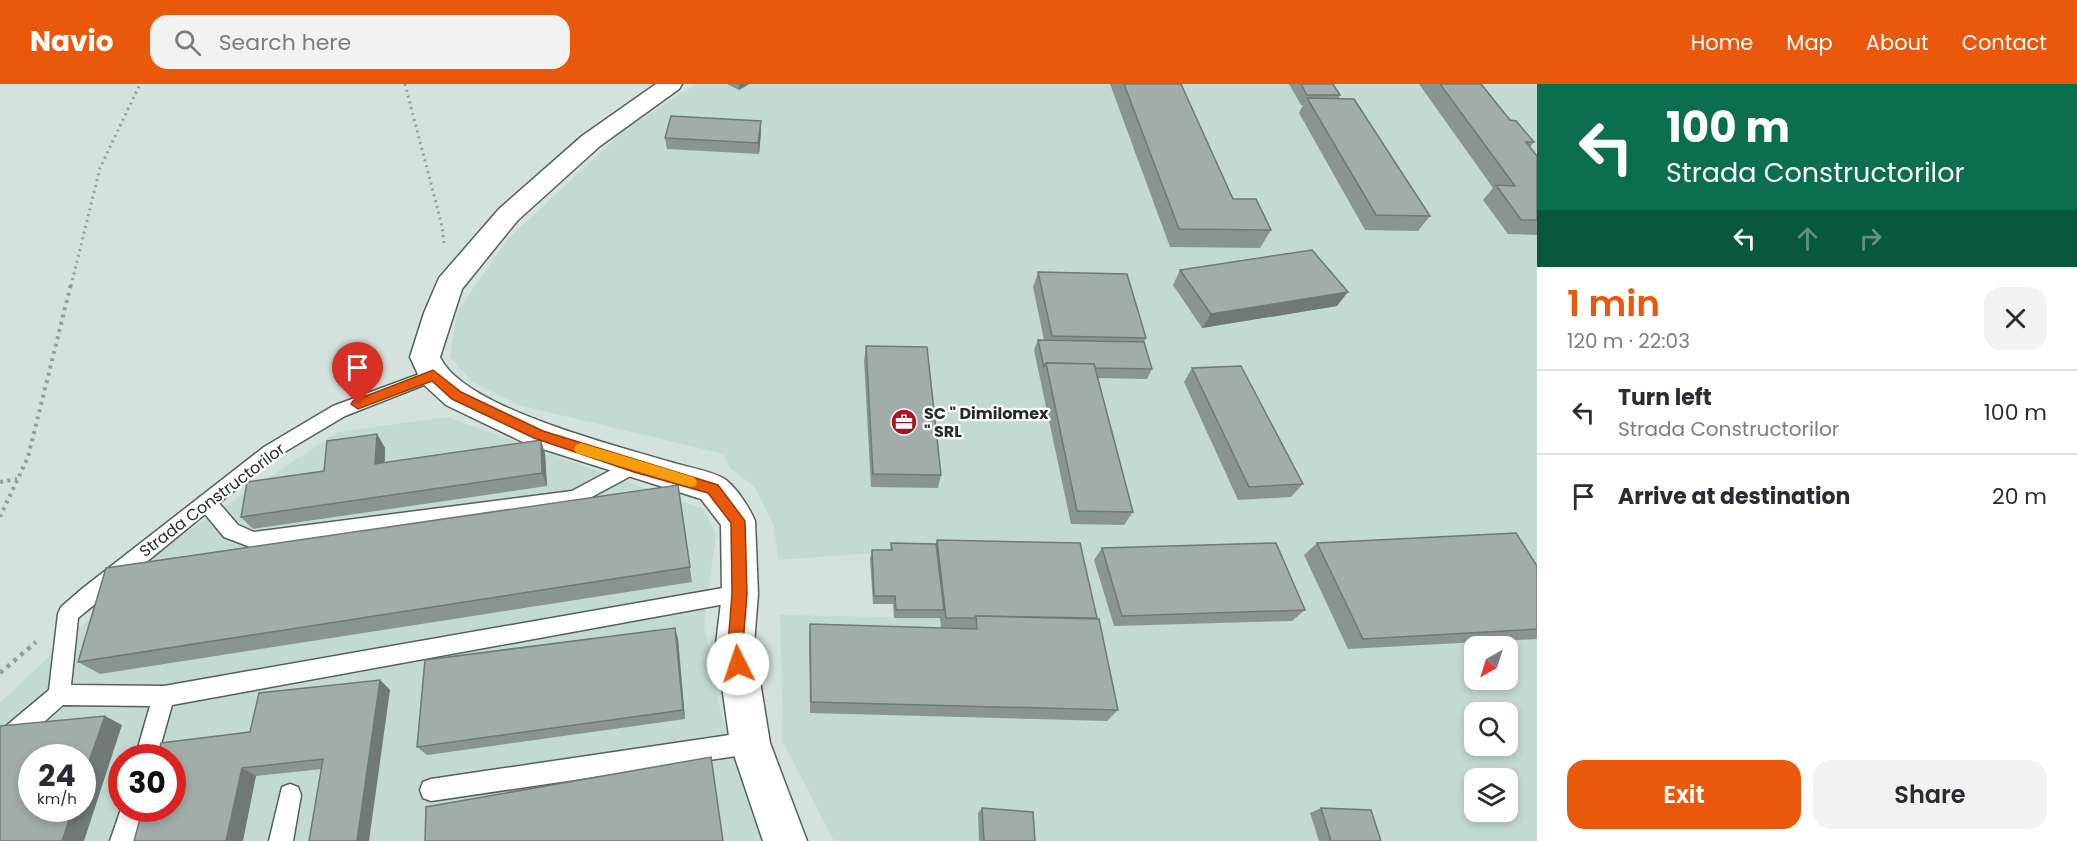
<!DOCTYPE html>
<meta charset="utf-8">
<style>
body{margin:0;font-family:Poppins,sans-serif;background:#f2f2f3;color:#2b2b33;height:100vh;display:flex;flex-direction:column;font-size:22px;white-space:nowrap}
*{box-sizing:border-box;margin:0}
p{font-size:20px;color:#7c7c81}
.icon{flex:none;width:33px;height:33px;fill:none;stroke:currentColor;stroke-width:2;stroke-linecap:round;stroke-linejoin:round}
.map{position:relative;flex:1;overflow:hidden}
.panel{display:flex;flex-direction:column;background:#fff;width:540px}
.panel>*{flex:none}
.banner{background:#0b6e4f;color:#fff;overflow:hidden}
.needle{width:39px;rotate:219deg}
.fabs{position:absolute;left:1464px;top:552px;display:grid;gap:12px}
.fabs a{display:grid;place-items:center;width:54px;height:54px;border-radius:12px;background:#fff;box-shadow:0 3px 9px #0003;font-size:30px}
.speed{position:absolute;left:18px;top:660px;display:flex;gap:12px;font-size:30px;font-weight:700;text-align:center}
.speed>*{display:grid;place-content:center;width:78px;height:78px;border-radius:50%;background:#fff;box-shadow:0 3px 9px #0003;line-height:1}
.speed small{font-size:15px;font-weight:400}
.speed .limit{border:9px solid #d22;background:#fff;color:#111}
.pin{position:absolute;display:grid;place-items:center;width:51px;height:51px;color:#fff;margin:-62px -26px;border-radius:50% 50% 50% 0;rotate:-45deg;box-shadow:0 0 6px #0007}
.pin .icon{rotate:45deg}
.me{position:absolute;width:66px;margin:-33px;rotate:356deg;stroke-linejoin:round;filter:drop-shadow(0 0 4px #0008)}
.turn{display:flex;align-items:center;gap:21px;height:126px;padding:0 30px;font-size:27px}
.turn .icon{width:78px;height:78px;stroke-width:2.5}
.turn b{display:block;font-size:42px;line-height:51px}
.lanes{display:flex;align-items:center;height:57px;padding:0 30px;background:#0003;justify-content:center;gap:30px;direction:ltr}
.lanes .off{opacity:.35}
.round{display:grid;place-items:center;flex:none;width:63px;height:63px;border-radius:18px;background:#f2f2f3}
.summary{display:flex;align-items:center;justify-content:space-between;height:102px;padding:0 30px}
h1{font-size:36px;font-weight:600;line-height:45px;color:#ea580c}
.action{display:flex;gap:12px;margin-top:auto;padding:12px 30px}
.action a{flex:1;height:69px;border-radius:18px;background:#ea580c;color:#fff;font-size:24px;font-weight:600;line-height:69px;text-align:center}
.action a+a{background:#f2f2f3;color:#2b2b33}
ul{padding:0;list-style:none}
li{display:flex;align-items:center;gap:18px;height:84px;padding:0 30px;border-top:2px solid #e1e1e2}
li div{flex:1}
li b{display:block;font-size:22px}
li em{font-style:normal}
header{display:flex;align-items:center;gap:36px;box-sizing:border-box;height:84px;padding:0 30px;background:#ea580c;color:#fff}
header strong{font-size:28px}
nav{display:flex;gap:33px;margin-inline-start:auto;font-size:21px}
.search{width:420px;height:54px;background:#f2f2f3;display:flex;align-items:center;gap:15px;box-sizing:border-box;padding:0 21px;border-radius:18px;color:#7c7c81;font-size:22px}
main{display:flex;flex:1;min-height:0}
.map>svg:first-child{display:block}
.built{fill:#c3dad2;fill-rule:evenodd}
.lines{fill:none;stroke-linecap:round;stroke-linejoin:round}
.lane-casing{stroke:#54605c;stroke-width:3}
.street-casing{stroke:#54605c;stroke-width:3}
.path-far2{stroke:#949f9b;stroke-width:3;stroke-dasharray:2 4;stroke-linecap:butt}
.path-far1{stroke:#949f9b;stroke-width:4;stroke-dasharray:3 4.5;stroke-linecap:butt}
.path{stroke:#949f9b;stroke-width:4.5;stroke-dasharray:4 5;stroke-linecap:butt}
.lane{fill:#fff;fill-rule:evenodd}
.street{fill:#fff;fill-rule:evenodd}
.wall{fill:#8a9591}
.shaded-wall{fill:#707976}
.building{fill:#a0ada9;stroke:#707976;stroke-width:1.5}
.route{fill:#ea580c;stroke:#983908;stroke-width:1.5}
.slow{fill:#f59e0b}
.labels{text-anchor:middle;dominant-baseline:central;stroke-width:4.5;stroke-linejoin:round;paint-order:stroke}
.poi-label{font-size:16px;font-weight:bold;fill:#252b29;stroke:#fff;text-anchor:start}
.street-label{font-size:16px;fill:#252b29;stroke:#fff}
</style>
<header>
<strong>Navio</strong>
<div class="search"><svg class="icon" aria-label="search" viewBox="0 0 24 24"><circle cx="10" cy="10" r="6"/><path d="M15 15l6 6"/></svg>Search here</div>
<nav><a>Home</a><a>Map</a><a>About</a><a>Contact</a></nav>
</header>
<main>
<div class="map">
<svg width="1537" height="757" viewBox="0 0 1537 757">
<rect width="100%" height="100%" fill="#d4e2dd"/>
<g class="built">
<path d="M 696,0 L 1537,0 L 1537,757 L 834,757 L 783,658 L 780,531 L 940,534 L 889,468 L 778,476 L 774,442 L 754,402 L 730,384 L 724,370 L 518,321 L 471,297 L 450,273 L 457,228 L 507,156 L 624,46 ZM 1474,562 L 1508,562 L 1508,596 L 1474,596 ZM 1474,628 L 1508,628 L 1508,662 L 1474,662 ZM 1474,694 L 1508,694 L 1508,728 L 1474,728 Z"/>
<path d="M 447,333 L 704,425 L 716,451 L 704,542 L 721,628 L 752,731 L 764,757 L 0,757 L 0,619 L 165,462 L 338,348 ZM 32,674 L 82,674 L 82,724 L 32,724 ZM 122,674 L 172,674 L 172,724 L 122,724 Z"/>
</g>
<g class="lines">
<defs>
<g id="lane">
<polygon points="433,285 439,287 441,291 439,295 345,332 276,373 219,419 238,441 254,448 572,407 628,377 634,375 640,377 643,382 640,387 575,422 253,464 224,453 205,430 78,534 71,601 164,602 740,501 747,504 750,510 747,516 172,621 157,674 135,674 150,622 63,621 8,670 0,673 0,647 49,606 58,530 61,523 83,504 264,363 333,322"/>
<polygon points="750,648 758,651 761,659 758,667 750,670 431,717 423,714 420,706 423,698 431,695"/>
<polygon points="290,700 298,703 301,711 293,757 269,757 282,703"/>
<polygon points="122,722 122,724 143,724 134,757 110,757"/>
</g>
<path id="street" d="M 656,0 L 682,0 L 679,5 L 600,62 L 517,137 L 462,205 L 440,273 C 463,324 620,363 674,379 C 687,383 716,388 726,396 C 738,406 749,423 755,437 L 758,510 L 754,560 L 770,659 L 807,757 L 763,757 L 730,659 L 716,560 L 722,510 L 721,441 L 701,415 L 527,360 L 446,321 L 422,299 L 410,273 L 424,229 L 439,194 L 499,125 L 582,52 Z"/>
</defs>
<use href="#lane" class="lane-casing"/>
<use href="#street" class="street-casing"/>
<g class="path-far2">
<polyline points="405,0 442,142 444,159"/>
<polyline points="71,202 100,84 140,0"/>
</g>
<g class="path-far1">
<polyline points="0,398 17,395"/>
<polyline points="0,433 28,373 71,200"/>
</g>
<polyline class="path" points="0,589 36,558"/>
<use href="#lane" class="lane"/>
<use href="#street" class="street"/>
</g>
<g class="wall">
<polygon points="727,0 749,0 739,6"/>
<polygon points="1110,0 1181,0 1233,115 1271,146 1260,164 1170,163"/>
<polygon points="1289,0 1333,0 1340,11 1338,15 1430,132 1418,147 1365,146 1299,29 1303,21 1301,21"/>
<polygon points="1419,0 1481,0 1510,36 1534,58 1530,63 1537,72 1537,151 1508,150 1483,116 1493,104"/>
<polygon points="761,48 759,70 667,65 665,54"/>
<polygon points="1180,186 1337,222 1202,244 1173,201"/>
<polygon points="1038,188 1146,254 1144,258 1152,285 1147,295 1098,294 1133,428 1124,441 1071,440 1034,266 1038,256 1044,256 1033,203"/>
<polygon points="866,262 941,391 938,404 871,403 864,277"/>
<polygon points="1192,284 1303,400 1291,413 1238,416 1184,298"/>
<polygon points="377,350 385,364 385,378 541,356 545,370 547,402 253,445 241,433 324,387"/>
<polygon points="678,401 692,498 100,590 78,578"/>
<polygon points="937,456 1097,534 1118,626 1107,637 810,629 809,553 810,540 941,544 940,534 894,534 893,520 873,520 870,475 872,466 890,466 891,459 936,460"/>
<polygon points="1317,459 1537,482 1537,555 1348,565 1304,471"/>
<polygon points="1102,464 1305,526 1292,537 1114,542 1094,476"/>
<polygon points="678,555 685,635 427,671 417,663"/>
<polygon points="380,596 390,606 322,685 256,692 134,757 250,648"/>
<polygon points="982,724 1035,757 979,757 978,729"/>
<polygon points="1321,724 1381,757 1319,757 1310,729"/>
</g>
<g class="shaded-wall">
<polygon points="739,0 749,0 739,6"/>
<polygon points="761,37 761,48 759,70 758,59"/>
<polygon points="1348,208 1337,222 1202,244 1211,230"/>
<polygon points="377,350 385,364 384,393 375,380"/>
<polygon points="541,356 545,370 547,402 542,389"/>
<polygon points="675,544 678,555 685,635 683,626"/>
<polygon points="380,596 390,606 369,757 357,757"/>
<polygon points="105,632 122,641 84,757 62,757 73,724 82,724 82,697"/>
<polygon points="242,684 256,692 243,757 226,757"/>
</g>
<g class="building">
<polygon points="1124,0 1181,0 1233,115 1256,115 1271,146 1179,145"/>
<polygon points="1301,0 1333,0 1340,11 1307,11"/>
<polygon points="1440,0 1481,0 1510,36 1516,37 1534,58 1526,58 1537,72 1537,136 1521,136 1496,101 1515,102"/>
<polygon points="1307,14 1354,15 1430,132 1376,131"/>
<polygon points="671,32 761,37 758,59 665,54"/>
<polygon points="1312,166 1348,208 1211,230 1180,186"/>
<polygon points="1038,188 1127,190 1146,254 1052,252"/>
<polygon points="1038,256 1144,258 1152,285 1095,284 1094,280 1046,279 1044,283"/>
<polygon points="866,262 927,263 941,391 873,390"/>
<polygon points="1046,279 1094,280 1133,428 1077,427"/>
<polygon points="1241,282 1303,400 1249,403 1192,284"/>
<polygon points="377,350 375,380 541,356 542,389 241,433 247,398 324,387 327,357"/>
<polygon points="678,401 690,483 78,578 106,484"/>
<polygon points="1516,449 1537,482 1537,545 1363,555 1317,459"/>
<polygon points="937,456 1080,459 1097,534 976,532 974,534 946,534"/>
<polygon points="891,459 936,460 944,526 896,526 895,512 874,512 872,466 892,466"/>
<polygon points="1276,459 1305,526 1122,532 1102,464"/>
<polygon points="976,532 1099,535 1118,626 811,618 810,540 977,545"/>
<polygon points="675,544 683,626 417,663 425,576"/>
<polygon points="380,596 357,757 309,757 323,675 242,684 226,757 134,757 143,724 172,724 172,674 157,674 161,659 250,648 259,609"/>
<polygon points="105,632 82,697 82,674 32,674 32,724 73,724 62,757 0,757 0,642"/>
<polygon points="711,673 723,757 425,757 426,723"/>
<polygon points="982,724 1033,728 1035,757 984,757"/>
<polygon points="1321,724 1371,726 1381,757 1331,757"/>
</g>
<polygon class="route" points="433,286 461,308 543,347 718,401 745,437 747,510 743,560 746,580 744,585 738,587 733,585 728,560 732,510 731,439 708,409 634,388 534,354 452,315 432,297 358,325 351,320 353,317"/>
<polygon class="slow" points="581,359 690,392 695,394 697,398 695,402 690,403 576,369 574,365 576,361"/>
<defs>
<symbol id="office-disc" viewBox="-11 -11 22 22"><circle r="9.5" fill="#a9151f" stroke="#fff"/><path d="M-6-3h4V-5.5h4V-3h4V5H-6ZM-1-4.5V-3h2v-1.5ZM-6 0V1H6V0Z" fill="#fff"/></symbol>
</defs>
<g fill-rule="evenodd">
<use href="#office-disc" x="889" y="323" width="30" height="30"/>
</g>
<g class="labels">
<g class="poi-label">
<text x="924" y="329">SC " Dimilomex<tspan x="924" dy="18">" SRL</tspan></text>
</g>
<g class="street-label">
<text transform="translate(212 416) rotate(-37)">Strada Constructorilor</text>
</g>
</g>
</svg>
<div class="fabs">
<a><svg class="needle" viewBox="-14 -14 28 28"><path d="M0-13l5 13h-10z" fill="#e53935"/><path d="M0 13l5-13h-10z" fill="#7c7c81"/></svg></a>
<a><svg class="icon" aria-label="search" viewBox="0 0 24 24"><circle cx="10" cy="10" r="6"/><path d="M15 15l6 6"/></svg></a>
<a><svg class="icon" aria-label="layers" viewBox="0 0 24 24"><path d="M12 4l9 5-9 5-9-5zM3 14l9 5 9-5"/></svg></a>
</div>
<div class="speed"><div>24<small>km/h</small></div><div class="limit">30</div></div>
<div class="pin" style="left:358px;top:320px;background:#d93025"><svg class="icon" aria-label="arrive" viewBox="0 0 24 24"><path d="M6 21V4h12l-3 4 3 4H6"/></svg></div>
<svg class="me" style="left:738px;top:580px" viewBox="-20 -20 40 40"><circle r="19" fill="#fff"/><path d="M0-13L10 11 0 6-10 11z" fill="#ea580c"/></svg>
</div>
<section class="panel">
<div class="banner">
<div class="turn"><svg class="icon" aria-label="left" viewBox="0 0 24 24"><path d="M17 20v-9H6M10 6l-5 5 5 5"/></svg><div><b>100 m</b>Strada Constructorilor</div></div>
<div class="lanes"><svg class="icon" aria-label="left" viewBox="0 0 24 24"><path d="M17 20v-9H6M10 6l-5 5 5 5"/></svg><svg class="icon off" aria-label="ahead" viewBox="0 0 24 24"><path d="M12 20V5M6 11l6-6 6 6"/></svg><svg class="icon off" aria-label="right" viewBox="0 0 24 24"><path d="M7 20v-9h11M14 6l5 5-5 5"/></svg></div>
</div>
<div class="summary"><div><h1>1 min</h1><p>120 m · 22:03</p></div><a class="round"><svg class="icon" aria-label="close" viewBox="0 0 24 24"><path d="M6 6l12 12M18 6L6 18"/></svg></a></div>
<ul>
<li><svg class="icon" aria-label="left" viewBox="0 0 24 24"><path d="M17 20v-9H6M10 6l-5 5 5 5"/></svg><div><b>Turn left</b><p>Strada Constructorilor</p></div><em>100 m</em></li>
<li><svg class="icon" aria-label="arrive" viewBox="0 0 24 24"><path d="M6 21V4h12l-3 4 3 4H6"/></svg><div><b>Arrive at destination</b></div><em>20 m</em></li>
</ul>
<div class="action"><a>Exit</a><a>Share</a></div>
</section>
</main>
